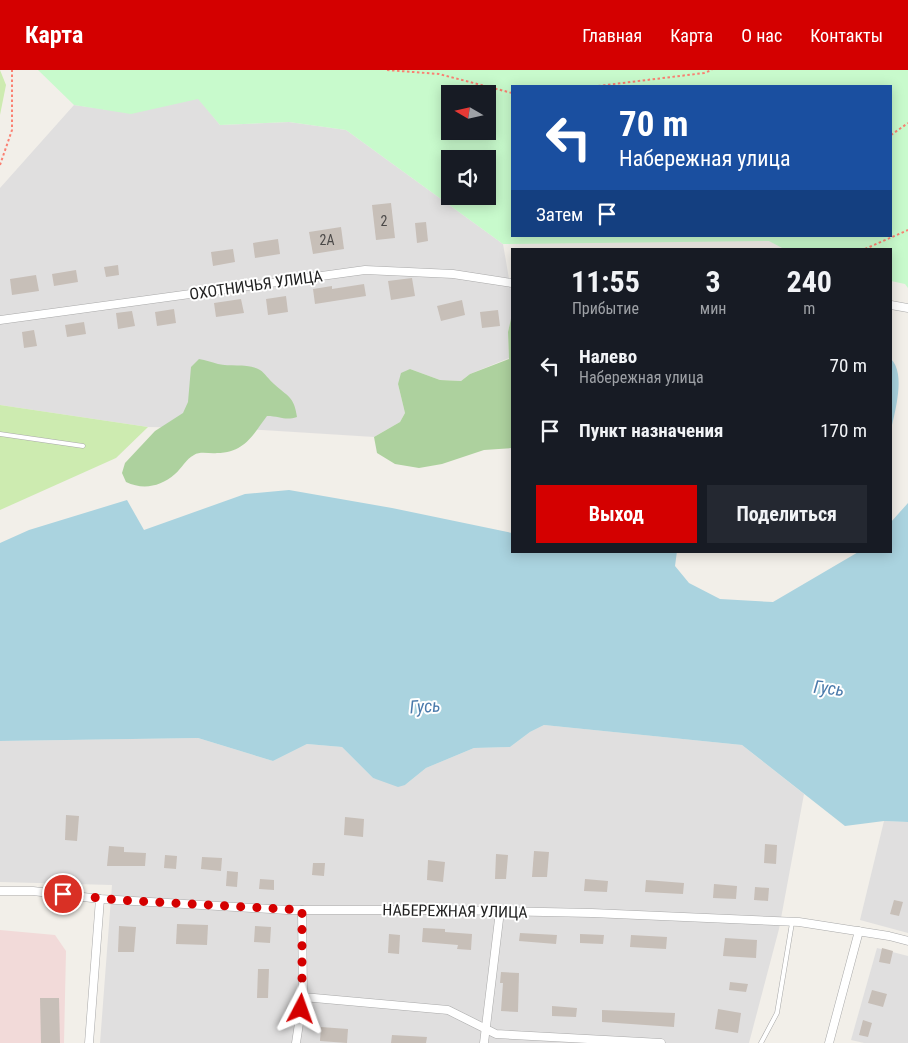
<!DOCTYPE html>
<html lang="ru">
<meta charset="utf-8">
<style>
body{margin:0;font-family:"Roboto Condensed",sans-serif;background:#242831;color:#f1f3f6;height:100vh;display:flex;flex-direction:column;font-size:19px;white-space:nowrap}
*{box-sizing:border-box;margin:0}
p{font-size:16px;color:#9ea1a6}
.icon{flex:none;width:28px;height:28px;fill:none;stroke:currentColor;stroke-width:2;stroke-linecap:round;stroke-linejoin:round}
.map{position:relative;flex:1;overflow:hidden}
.details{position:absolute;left:511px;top:178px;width:381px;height:305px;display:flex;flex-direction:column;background:#171b24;border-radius:0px;box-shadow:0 2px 12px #0003}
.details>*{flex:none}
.guide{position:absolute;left:511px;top:15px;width:381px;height:152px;border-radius:0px;box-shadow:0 2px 12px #0003;background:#1a4fa0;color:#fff;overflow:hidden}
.needle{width:32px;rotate:279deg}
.fabs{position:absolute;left:441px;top:15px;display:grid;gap:10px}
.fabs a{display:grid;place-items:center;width:55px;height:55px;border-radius:0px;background:#171b24;box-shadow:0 2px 12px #0003;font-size:25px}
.pin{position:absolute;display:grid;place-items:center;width:42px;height:42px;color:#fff;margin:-21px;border:2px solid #fff;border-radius:50%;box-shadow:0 1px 5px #0007}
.me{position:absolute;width:55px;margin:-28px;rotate:4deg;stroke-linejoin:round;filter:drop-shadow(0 0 4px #0008)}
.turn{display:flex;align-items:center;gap:18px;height:105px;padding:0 25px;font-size:22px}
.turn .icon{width:65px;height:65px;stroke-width:2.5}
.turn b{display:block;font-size:35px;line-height:42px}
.then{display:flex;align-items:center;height:48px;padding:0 25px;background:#0003;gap:10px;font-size:19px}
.eta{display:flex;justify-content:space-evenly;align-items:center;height:85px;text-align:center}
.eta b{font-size:30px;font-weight:700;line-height:35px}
.primary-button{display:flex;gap:10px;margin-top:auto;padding:10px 25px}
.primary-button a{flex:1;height:58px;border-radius:0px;background:#d40000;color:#fff;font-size:20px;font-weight:700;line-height:58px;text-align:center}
.primary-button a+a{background:#242831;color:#f1f3f6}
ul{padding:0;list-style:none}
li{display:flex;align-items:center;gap:15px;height:65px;padding:0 25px}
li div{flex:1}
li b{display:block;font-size:19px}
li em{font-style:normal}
header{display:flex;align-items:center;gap:30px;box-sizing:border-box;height:70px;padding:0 25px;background:#d40000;color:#fff}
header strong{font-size:24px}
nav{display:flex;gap:28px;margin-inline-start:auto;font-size:18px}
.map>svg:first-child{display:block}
.residential{fill:#e0dfdf}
.commercial{fill:#f2dad9}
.grass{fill:#cdebb0}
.forest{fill:#add19e}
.park{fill:#c8facc;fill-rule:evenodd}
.water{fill:#aad3df}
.building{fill:#c7bfb8}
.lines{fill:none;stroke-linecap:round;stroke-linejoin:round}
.lane-casing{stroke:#a9a9a9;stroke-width:5}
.street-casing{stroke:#a9a9a9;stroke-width:9}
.path{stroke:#fa8072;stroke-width:2;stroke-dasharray:2.5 2.5;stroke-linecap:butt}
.lane{stroke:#fff;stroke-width:4}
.street{stroke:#fff;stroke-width:8}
.route{stroke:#d40000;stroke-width:9;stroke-dasharray:0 16.2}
.labels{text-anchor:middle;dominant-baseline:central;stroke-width:4;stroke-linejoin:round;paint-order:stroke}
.number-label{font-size:14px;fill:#4b4948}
.street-label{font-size:16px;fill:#222;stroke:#fff}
.water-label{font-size:18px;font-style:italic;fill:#4a7aab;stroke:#fff}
</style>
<header>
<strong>Карта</strong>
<nav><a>Главная</a><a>Карта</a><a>О нас</a><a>Контакты</a></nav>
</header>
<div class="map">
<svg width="908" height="973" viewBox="0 0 908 973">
<rect width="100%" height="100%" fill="#f2efe9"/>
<g class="residential">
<polygon points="198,28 220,55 289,52 346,60 503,174 512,226 512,244 508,262 509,288 470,304 461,311 440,310 410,299 398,314 405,343 400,352 374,367 245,359 148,357 0,335 0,118 74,35 131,43"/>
<polygon points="544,655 742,675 804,724 779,859 749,973 100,973 112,815 0,812 0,671 198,668 273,691 307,674 342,677 373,708 405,715 426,698 474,678 510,677 530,662"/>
<polygon points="884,751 908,752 908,863 860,850"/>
<polygon points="877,878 908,886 908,973 864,973 851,970"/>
</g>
<polygon class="commercial" points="0,860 55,865 66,881 64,973 0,973"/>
<g class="grass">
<polygon points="0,0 6,15 0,45"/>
<polygon points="0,335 148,357 116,388 0,440"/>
</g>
<g class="forest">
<polygon points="512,244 512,378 484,380 442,394 419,398 395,394 377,383 374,367 400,352 405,343 398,314 401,303 410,299 440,310 461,311 470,304 509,289 508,262"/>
<path d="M 199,289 C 206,290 211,292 218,294 C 231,297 248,293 260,300 C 265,303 269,310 274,314 C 288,327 294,326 297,347 C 285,351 280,346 267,346 C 252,366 245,382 217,383 C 210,384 200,381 194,385 C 186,389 182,398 175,404 C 160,417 143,420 126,412 L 122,403 L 125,393 L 155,361 L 183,343 L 188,332 L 191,297 Z"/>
</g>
<path class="park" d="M 38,0 L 908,0 L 908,218 L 905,214 L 891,211 L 891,179 L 784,179 L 769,171 L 503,174 L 346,60 L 289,52 L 220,55 L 198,29 L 131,44 L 74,35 ZM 512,16 L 891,16 L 891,166 L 512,166 ZM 450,24 L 488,24 L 488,61 L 450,61 ZM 450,89 L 488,89 L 488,126 L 450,126 Z"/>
<g class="water">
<path d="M 891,289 C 906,304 895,341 891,360 Z"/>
<polygon points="289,420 392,438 512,463 512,481 677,481 675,496 689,513 720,529 773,532 860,481 891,481 891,452 908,433 908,752 884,751 845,756 742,675 544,655 530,662 510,677 474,678 426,698 405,715 398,717 373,708 342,677 307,674 273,691 198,668 0,671 0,473 29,460 127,430 144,460 245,424"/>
</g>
<g class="building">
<polygon points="391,133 395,168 376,170 372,135"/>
<polygon points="426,152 428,171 417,173 415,153"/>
<polygon points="341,157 344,179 313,184 309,162"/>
<polygon points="278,169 280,184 255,188 253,173"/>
<polygon points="233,179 235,192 213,196 211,182"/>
<polygon points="118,195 119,205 106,207 104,197"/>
<polygon points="76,200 78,212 54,216 52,204"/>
<polygon points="36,205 39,221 12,225 10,209"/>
<polygon points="412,208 415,226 391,230 388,211"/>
<polygon points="364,214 366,226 315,234 313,219 332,216 332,219"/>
<polygon points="286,226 288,242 268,245 266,229"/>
<polygon points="241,229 244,243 216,247 214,233"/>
<polygon points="462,230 465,245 441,251 437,236"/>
<polygon points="174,239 176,253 157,256 155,242"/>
<polygon points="498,240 500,256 482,258 480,242"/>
<polygon points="132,241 135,256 118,259 116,243"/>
<polygon points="84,252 86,264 67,267 65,255"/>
<polygon points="34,260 37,276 24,278 22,262"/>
<polygon points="66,745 79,746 77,771 65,770"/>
<polygon points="345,747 364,749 363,767 344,765"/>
<polygon points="765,774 777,775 776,794 764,793"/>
<polygon points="109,776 124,777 124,782 146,783 145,796 107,796"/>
<polygon points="534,781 549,782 547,807 532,807"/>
<polygon points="496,784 508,785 506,809 495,809"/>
<polygon points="165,785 177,786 176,799 164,798"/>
<polygon points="202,787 222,788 221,801 201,799"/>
<polygon points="428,790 445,792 443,812 427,810"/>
<polygon points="313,793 325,793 324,806 312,805"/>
<polygon points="227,801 238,802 237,817 226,816"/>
<polygon points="260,809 274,810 274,820 259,819"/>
<polygon points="585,809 608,811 607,822 584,821"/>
<polygon points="646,810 684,813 683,824 645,822"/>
<polygon points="714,814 737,816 736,829 713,828"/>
<polygon points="755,817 769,818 768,831 754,830"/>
<polygon points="894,830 903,832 899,846 890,844"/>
<polygon points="177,854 208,855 207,875 176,874"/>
<polygon points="119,856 136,857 134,882 118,882"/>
<polygon points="255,856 271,857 270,873 254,872"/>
<polygon points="423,858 445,859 445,862 472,864 471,880 457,879 458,875 422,872"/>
<polygon points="520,863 557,865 556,874 519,871"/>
<polygon points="389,864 400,865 399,884 388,883"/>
<polygon points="580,864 604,865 603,874 580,873"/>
<polygon points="631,865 667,867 666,879 630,877"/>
<polygon points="725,868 757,870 756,888 723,886"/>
<polygon points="882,878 893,881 890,894 879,892"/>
<polygon points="258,899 269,899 268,928 257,928"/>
<polygon points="501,902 519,903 518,942 501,941 503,913 500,913"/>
<polygon points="730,912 748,914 746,922 729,920"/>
<polygon points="872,920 887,924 883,937 868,933"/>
<polygon points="40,928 59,928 60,973 41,973"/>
<polygon points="552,936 577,938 576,947 552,946"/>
<polygon points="718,939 741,943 738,963 715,959"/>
<polygon points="602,940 675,943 674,957 602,952"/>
<polygon points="863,950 872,953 868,967 859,965"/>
<polygon points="321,957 348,959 347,973 320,971"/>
<polygon points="392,965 427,967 426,973 391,973"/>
</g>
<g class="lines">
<defs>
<g id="lane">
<polyline points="0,364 83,376"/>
<polyline points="761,973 777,943 792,853"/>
</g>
<g id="street">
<polyline points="891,235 908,238"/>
<polyline points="0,250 365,200 453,204 512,213"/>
<polyline points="0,821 33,821 100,829 287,840 451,840 592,843 799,852 889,866 908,871"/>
<polyline points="303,927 448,940 496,964 661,973"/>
<polyline points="89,973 100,829"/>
<polyline points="296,973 303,927 302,840"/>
<polyline points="484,973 500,841"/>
<polyline points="829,973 859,861"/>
</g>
</defs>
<use href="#lane" class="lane-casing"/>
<use href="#street" class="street-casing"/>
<g class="path">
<polyline points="387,0 439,4 512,23"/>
<polyline points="598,16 704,3 712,0"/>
<polyline points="891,65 908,53"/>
<polyline points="0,95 12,60 12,0"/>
<polyline points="865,179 908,160"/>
</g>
<use href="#lane" class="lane"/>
<use href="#street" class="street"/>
</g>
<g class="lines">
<polyline class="route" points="63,824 118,830 302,840 302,927 301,939"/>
</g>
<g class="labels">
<g class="number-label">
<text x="384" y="151">2</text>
<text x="327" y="170">2А</text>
</g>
<g class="street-label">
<text transform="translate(256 215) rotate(-8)">ОХОТНИЧЬЯ УЛИЦА</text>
<text transform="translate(455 841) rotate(1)">НАБЕРЕЖНАЯ УЛИЦА</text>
</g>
<g class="water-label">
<text transform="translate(829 618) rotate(6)">Гусь</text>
<text transform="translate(425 636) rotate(-4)">Гусь</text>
</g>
</g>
</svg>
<div class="fabs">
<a><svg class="needle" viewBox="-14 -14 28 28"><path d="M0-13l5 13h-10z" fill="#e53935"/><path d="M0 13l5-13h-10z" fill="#9ea1a6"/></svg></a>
<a><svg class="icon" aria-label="sound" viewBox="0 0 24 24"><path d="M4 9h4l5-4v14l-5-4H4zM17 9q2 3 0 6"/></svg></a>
</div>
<div class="pin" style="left:63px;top:824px;background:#d93025"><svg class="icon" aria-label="arrive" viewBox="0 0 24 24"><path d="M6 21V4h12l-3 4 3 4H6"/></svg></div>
<svg class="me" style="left:301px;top:939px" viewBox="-20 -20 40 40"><path d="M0-17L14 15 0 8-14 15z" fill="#d40000" stroke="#fff" stroke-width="4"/></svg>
<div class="guide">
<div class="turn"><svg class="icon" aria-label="left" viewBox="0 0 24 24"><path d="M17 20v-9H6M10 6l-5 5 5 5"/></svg><div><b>70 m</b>Набережная улица</div></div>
<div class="then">Затем<svg class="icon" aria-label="arrive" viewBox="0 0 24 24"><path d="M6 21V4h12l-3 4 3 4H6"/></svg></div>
</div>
<section class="details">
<div class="eta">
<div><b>11:55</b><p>Прибытие</p></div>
<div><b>3</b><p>мин</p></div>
<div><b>240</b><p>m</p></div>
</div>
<ul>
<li><svg class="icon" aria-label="left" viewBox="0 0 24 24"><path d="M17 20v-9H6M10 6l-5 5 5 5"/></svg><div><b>Налево</b><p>Набережная улица</p></div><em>70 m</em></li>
<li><svg class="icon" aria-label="arrive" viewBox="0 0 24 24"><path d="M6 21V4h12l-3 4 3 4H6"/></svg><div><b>Пункт назначения</b></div><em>170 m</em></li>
</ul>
<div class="primary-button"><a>Выход</a><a>Поделиться</a></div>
</section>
</div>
